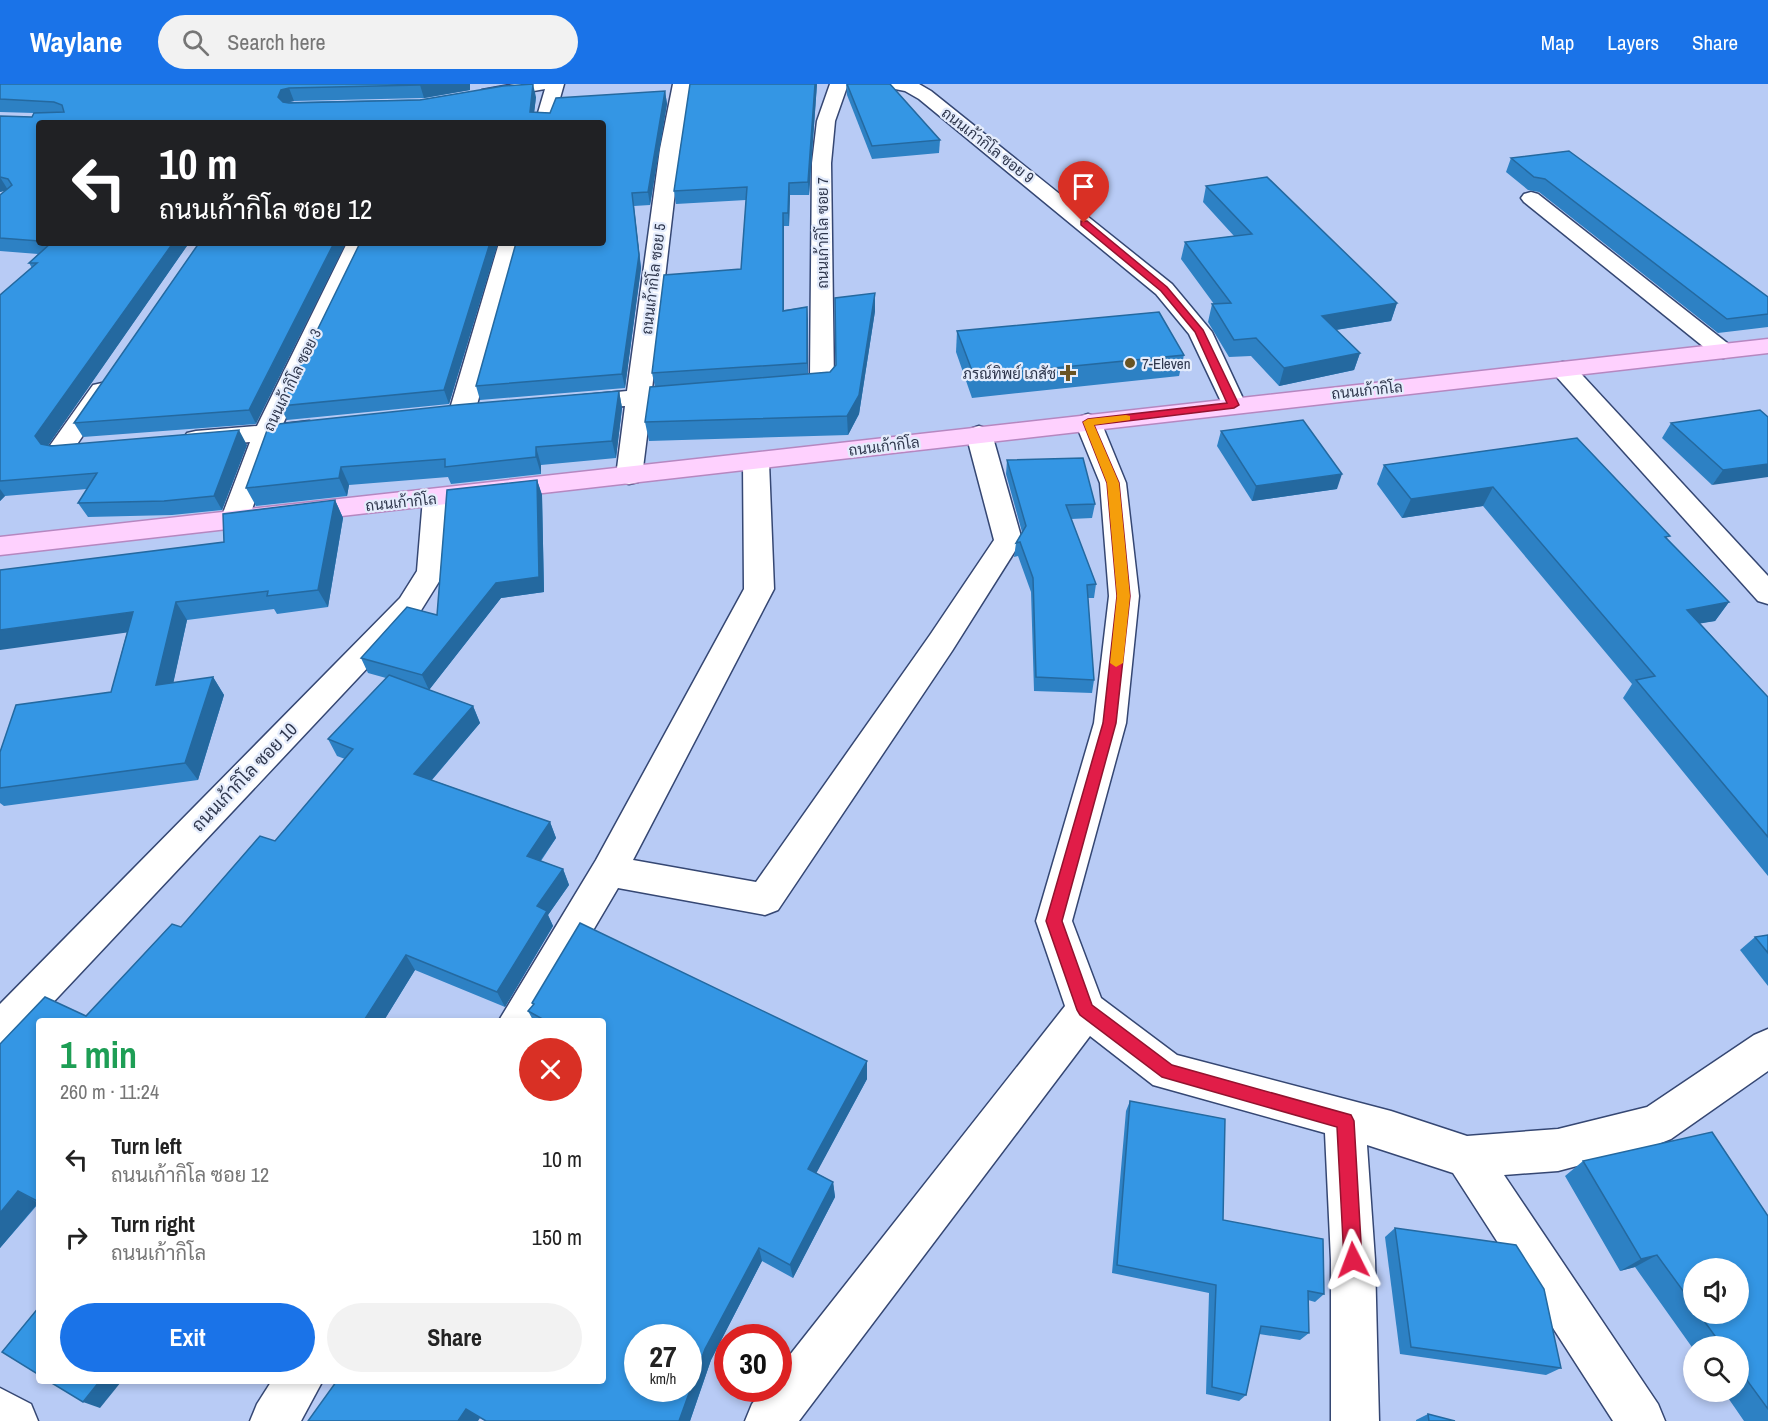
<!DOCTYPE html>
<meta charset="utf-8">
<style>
body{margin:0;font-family:"Archivo Narrow",Sarabun,sans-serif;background:#f2f2f2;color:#222;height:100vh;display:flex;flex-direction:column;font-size:22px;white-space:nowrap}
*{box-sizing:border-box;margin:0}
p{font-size:20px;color:#767676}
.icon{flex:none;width:33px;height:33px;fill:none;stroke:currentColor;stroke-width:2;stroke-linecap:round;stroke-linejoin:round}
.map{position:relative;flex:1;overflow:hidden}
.sheet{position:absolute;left:36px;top:934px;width:570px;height:366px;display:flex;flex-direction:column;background:#fff;border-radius:6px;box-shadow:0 3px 9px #0003}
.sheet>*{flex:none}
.hud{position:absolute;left:36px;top:36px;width:570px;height:126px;border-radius:6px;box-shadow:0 3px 9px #0003;background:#202124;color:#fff;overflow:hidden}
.controls{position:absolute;left:1683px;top:1174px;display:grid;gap:12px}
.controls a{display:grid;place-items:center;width:66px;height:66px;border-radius:50%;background:#fff;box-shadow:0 3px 9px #0003;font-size:30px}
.speed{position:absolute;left:624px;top:1240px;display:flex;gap:12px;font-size:30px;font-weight:700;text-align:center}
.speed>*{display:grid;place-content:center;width:78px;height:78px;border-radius:50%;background:#fff;box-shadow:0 3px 9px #0003;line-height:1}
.speed small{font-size:15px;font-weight:400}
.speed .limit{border:9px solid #d22;background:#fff;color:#111}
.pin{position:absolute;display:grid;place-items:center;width:51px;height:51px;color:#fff;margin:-62px -26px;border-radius:50% 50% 50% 0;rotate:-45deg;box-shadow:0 0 6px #0007}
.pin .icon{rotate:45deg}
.me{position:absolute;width:66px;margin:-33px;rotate:357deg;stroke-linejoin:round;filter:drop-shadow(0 0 4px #0008)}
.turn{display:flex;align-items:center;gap:21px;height:126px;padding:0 24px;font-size:27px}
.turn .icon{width:78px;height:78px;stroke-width:2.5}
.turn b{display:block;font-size:42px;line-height:51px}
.round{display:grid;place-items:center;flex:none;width:63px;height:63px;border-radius:32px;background:#f2f2f2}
.overview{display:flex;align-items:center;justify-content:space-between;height:102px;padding:0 24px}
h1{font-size:36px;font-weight:800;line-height:45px;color:#1e9e55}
.primary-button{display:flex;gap:12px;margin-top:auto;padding:12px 24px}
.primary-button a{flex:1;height:69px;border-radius:36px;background:#1a73e8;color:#fff;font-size:24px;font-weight:800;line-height:69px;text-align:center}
.primary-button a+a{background:#f2f2f2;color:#222}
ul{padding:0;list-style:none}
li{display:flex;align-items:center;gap:18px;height:78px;padding:0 24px}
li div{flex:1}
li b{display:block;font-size:22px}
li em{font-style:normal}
header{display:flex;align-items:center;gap:36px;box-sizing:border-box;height:84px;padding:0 30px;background:#1a73e8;color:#fff}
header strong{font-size:28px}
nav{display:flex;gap:33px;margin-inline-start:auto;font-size:21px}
.search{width:420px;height:54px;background:#f2f2f2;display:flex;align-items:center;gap:15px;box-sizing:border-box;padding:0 21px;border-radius:33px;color:#767676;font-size:22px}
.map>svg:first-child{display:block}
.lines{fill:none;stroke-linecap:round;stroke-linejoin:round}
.minor-casing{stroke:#354773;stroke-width:3}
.major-casing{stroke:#b687c0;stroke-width:3}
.minor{fill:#fff;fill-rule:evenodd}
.major{fill:#fed1fe;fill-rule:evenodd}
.wall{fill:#2d81c4;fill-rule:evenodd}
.shaded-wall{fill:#2469a0}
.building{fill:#3496e4;stroke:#2469a0;stroke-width:1.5;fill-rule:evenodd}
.route{fill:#e11d48;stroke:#92132f;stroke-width:1.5}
.slow{fill:#f59e0b}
.poi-dot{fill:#695423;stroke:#e4ecfc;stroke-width:2}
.labels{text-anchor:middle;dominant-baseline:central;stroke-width:4.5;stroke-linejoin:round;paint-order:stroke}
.far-street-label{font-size:15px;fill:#2f374d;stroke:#e4ecfc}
.far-poi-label{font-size:15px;fill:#2f374d;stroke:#e4ecfc;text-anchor:start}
.street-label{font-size:18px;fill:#2f374d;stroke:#e4ecfc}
</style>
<header>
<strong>Waylane</strong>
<div class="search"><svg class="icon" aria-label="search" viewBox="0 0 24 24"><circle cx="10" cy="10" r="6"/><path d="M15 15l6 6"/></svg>Search here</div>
<nav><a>Map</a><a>Layers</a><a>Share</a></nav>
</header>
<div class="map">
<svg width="1768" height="1337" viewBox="0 0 1768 1337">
<rect width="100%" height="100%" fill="#b8cbf5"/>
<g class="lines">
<defs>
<g id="minor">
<polygon points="515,0 564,0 553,39 535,39 545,5 488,15 482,14 479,10 482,6"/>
<polygon points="673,0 691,0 680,65 652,305 692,302 701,304 704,309 701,314 651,320 642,392 638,398 629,400 620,398 616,392 625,322 576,325 567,323 564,318 567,313 627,307 660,65"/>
<path d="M 830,0 L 848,0 L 835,37 L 831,79 L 834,300 L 831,305 C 815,309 795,311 779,307 L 776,302 L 779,297 L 810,293 L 812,79 L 817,37 Z"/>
<polygon points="887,0 919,0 931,7 1172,200 1212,248 1246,321 1243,326 1234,328 1225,326 1189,250 1156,210 919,15 905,7 890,4"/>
<polygon points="1531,108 1538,110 1731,262 1735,267 1731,272 1723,274 1715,272 1524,118 1521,114 1524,110"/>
<polygon points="347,159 369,159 283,340 309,337 318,340 322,345 318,350 276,356 248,437 244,443 234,446 224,443 220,437 250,358 196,363 187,361 183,355 187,349 196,347 257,342"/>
<polygon points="499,159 521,159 475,328 471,333 462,336 453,333 449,328"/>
<polygon points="1563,278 1572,280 1768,492 1768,520 1758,517 1554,290 1551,285 1554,280"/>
<polygon points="102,299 111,301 114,306 69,372 60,374 51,372 47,366 51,360 93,301"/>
<polygon points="1088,330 1097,333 1101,338 1126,399 1139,512 1126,639 1072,837 1101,914 1177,971 1391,1027 1467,1052 1558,1045 1647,1023 1754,951 1768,945 1768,987 1671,1055 1656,1061 1558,1087 1504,1091 1658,1320 1665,1337 1613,1337 1453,1089 1367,1061 1375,1176 1379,1337 1331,1337 1331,1176 1325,1049 1153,1001 1090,952 799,1337 745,1337 752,1320 764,1305 778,1305 778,1286 1065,922 1036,837 1094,639 1109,512 1100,399 1075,338 1079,333"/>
<polygon points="979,342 988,345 992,350 1022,456 952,567 778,826 765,831 618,804 539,938 498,938 596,776 744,505 743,378 747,372 756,370 765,372 769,378 774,505 633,776 756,798 930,551 994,456 966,350 970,345"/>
<polygon points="437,405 447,408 451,414 445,488 420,528 14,960 0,965 0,920 400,514 417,487 423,414 427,408"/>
<polygon points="271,1298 322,1298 301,1337 250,1337 257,1320"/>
<polygon points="0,1304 31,1320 38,1337 0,1337"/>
</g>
<polygon id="major" points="1768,255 1768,269 0,471 0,453"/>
</defs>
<use href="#minor" class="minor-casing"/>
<use href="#major" class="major-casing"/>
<use href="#minor" class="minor"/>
<use href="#major" class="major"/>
</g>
<g class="wall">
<polygon points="0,0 470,0 470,6 424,14 294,17 288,18 536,13 534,28 550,29 665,7 667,20 650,121 634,122 641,184 625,304 480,316 476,302 603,159 39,39 39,159 189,159 48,361 247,361 222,426 172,431 88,433 78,419 87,405 5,412 0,417 0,211 32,184 29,179 38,170 0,167 0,111 6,106 0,108 0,32 32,33 34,29 0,28"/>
<polygon points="817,0 809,111 790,111 789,142 784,142 784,226 807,223 808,290 830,288 836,281 875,209 875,227 859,330 848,351 649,357 645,338 655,303 652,289 741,185 746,116 676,120 674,107"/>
<polygon points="846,0 940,56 939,69 872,75 847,11"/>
<polygon points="1511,74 1768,213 1768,243 1718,249 1539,108 1528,106 1506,88"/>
<polygon points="1206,102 1397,219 1391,237 1336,246 1360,269 1354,286 1279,302 1251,272 1229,273 1208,238 1212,220 1214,220 1181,175 1185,158 1234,152 1203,118"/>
<polygon points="199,159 256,340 83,353 74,339"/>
<polygon points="498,159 449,320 287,336 280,322"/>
<polygon points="957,247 1184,271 1179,292 972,314 956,268"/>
<polygon points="619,307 622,324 616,374 541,381 541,390 451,400 448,393 349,401 347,412 256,422 246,404"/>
<polygon points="1768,333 1712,401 1662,354 1671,339"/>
<polygon points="1221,347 1337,405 1252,417 1217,362"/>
<polygon points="1577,354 1668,455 1729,518 1715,537 1700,539 1768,613 1768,792 1623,614 1632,600 1483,422 1402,434 1377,400 1384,381"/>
<polygon points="1007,376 1095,420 1092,434 1071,435 1096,500 1094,514 1088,514 1094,596 1092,609 1034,607 1031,508 1018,472 1014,473 1016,459 1022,448 1006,390"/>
<polygon points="537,396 542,411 544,508 501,514 429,606 427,605 473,622 480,639 432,696 550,738 556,754 541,777 563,785 569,801 548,831 553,842 505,923 415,886 383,938 39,938 39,1119 0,1164 0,960 45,913 86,932 172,840 181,843 260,752 275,757 345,675 337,672 328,655 386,594 368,589 361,574 407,523 437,531 447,406"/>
<polygon points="335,416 343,434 328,523 277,530 274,525 187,536 173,599 213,593 224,611 198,696 4,722 0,719 0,668 111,608 127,548 224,458"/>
<polygon points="1768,851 1768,902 1740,866 1755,853"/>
<polygon points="532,919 867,977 867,995 816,1089 833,1098 835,1113 793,1194 762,1177 711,1276 690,1337 485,1337 480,1334 336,1298 603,938 534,938 528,927 533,921"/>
<polygon points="1130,1017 1223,1136 1324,1210 1315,1218 1308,1216 1309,1249 1300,1256 1259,1250 1246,1311 1239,1317 1206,1310 1209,1209 1112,1189 1126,1027"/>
<path d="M 1583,1077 L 1768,1132 L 1768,1337 L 1744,1337 L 1724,1308 L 1738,1308 L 1738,1263 L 1694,1263 L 1694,1266 L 1635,1183 L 1620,1187 L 1565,1092 ZM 1694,1185 L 1738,1230 L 1694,1230 Z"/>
<polygon points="1395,1144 1561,1284 1546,1291 1400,1270 1385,1153"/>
<polygon points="1428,1330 1455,1337 1416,1337 1416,1336"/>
</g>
<g class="shaded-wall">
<polygon points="427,0 470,0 470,6 424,14 420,1"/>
<polygon points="533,0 536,13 533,39 530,28"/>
<polygon points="815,0 817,0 809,111 808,98"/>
<polygon points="289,4 294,17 286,19 283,25 278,13 281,6"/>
<polygon points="665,7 667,20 650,121 648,108"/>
<polygon points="0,93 8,106 0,108"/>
<polygon points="789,99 790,111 789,142 788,129"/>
<polygon points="632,109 641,184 625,304 622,290"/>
<polygon points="783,129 784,142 784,240 783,227"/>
<polygon points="173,159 189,159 45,366 35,352"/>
<polygon points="334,159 346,159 256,340 249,326"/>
<polygon points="490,159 498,159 449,320 444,306"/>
<polygon points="875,209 875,227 859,330 848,351 847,332"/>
<polygon points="1397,219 1391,237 1316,249 1322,232"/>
<polygon points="807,223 808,236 808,292 807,279"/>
<polygon points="1360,269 1354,286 1279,302 1284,284"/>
<polygon points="619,307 622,324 616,374 612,357"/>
<polygon points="239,346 247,361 222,426 214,412"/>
<polygon points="536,363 541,381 541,390 536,373"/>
<polygon points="1768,380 1768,393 1712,401 1723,386"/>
<polygon points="341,383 349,401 347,412 339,394"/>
<polygon points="1342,390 1337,405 1252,417 1256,402"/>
<polygon points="537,396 542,411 544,508 501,514 429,606 422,591"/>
<polygon points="1493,403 1483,422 1402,434 1411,415"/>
<polygon points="0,405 5,412 0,417"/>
<polygon points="335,416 343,434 328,523 318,506"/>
<polygon points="176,518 187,536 169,619 156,601"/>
<polygon points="1729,518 1715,537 1674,544 1687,526"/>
<polygon points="133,528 145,546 0,566 0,546"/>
<polygon points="213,593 224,611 198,696 185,679"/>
<polygon points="473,622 480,639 423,706 414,690"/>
<polygon points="550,738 556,754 533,787 527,772"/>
<polygon points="563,785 569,801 548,831 553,842 505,923 497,908 537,822"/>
<polygon points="406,871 415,886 383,938 363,938"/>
<polygon points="867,977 867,995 810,1101 808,1085"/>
<polygon points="833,1098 835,1113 793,1194 790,1181"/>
<polygon points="18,1107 38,1119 0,1164 0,1129"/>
<polygon points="759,1164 762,1177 711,1276 690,1337 679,1337 705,1265"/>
<polygon points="1657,1171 1635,1183 1620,1187 1641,1175"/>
<polygon points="99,1298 121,1298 100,1324 83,1318"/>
<polygon points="466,1325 480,1334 478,1337 458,1337"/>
</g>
<g class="building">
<polygon points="0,0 427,0 420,1 289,4 281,6 278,13 283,18 289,19 420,16 503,2 533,0 530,28 550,29 556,14 665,7 648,108 632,109 639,171 622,290 476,302 516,159 603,159 603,39 39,39 39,157 0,154 0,111 12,101 8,95 0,93 0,32 32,33 34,29 64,28 62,21 54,18 0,15"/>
<polygon points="690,0 815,0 808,98 789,99 788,129 783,129 783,227 807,223 807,279 652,289 664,191 741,185 747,103 674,107"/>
<polygon points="847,0 890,0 940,56 872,62"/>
<polygon points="1569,67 1768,213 1768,230 1727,235 1545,95 1534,93 1511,74"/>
<polygon points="1267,93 1397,219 1322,232 1360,269 1284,284 1256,254 1234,256 1212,220 1231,219 1185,158 1252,150 1206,102"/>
<polygon points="51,159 173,159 35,352 41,360 51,362 239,346 214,412 164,417 78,419 97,389 0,397 0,211 37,179 29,179"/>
<polygon points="199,159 334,159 249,326 74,339"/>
<polygon points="360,159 490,159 444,306 280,322"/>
<polygon points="875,209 859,311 847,332 645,338 650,303 830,288 836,281 835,214"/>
<polygon points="1159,228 1184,271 974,292 957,247"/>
<polygon points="619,307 612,357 536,363 536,373 445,383 445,375 341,383 339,394 246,404 269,341 456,321"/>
<polygon points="1760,326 1768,333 1768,380 1723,386 1671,339"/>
<polygon points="1303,336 1342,390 1256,402 1221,347"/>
<polygon points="1577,354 1670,452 1665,453 1729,518 1687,526 1768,613 1768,753 1636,596 1655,592 1493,403 1411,415 1384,381"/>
<polygon points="1083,374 1095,420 1066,421 1096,500 1087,501 1094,596 1036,593 1033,494 1020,458 1016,459 1026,442 1007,376"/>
<polygon points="537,396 539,493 496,499 422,591 361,574 407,523 437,531 447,406"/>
<polygon points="335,416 318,506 267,512 268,507 176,518 156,601 213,593 185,679 0,704 0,668 16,621 111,608 133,528 0,546 0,486 224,458 223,430"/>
<polygon points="389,591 473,622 414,690 550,738 527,772 563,785 537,822 547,827 497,908 406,871 363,938 39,938 39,1118 18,1107 0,1129 0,960 45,913 86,932 172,840 181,843 260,752 275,757 353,665 328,655"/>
<path d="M 580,839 L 867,977 L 808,1085 L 833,1098 L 790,1181 L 759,1164 L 705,1265 L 679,1337 L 486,1337 L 466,1325 L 458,1337 L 308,1337 L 336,1298 L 603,1298 L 603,938 L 548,938 L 528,927 L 534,920 L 532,919 ZM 638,1254 L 688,1254 L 688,1305 L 638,1305 Z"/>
<polygon points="1768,851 1768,869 1755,853"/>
<polygon points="1130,1017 1225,1035 1223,1136 1323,1155 1324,1210 1308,1207 1309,1249 1261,1242 1246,1311 1212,1303 1216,1201 1117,1181"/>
<polygon points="1712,1048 1768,1132 1768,1325 1738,1284 1738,1263 1723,1263 1699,1230 1738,1230 1738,1185 1694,1185 1694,1222 1657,1171 1641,1175 1583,1077"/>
<polygon points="1395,1144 1516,1161 1544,1205 1561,1284 1411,1263"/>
<polygon points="39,1223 39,1291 2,1268"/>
<polygon points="50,1298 99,1298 83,1318"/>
<polygon points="1428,1330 1455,1337 1429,1337"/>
</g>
<polygon class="route" points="1081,137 1087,137 1167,203 1203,246 1239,321 1234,324 1094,341 1119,399 1130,512 1116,639 1062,837 1092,921 1172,981 1351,1031 1354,1037 1362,1176 1360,1183 1353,1185 1346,1183 1344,1176 1337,1043 1162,993 1080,931 1077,926 1046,837 1103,639 1117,512 1107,399 1083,338 1088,335 1227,319 1195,248 1161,207 1081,141"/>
<polygon class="slow" points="1126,331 1130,332 1130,336 1094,341 1119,399 1130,512 1123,579 1116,583 1110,579 1117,512 1107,399 1083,338 1088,335"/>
<g class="poi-dot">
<circle cx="1130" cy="279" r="6"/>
<path d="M1065 280h6v6h6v6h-6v6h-6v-6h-6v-6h6z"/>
</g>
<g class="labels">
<g class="far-street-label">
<text transform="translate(988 61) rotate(38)">ถนนเก้ากิโล ซอย 9</text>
<text transform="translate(822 149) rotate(-90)">ถนนเก้ากิโล ซอย 7</text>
<text transform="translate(653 195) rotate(-83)">ถนนเก้ากิโล ซอย 5</text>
<text transform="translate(292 296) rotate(-64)">ถนนเก้ากิโล ซอย 3</text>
<text transform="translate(1367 306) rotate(-6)">ถนนเก้ากิโล</text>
<text transform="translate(884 362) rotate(-7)">ถนนเก้ากิโล</text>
<text transform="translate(401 418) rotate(-6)">ถนนเก้ากิโล</text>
</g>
<g class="far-poi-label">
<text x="1142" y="279">7-Eleven</text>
<text x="1056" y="289" text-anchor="end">ภรณ์ทิพย์ เภสัช</text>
</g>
<g class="street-label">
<text transform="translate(244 693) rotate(-46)">ถนนเก้ากิโล ซอย 10</text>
</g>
</g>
</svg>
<div class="controls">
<a><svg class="icon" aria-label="sound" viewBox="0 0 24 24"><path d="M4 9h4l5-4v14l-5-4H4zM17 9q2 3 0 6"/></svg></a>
<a><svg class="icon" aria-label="search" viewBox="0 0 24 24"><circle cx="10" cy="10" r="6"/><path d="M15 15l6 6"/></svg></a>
</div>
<div class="speed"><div>27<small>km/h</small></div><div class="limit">30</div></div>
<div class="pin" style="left:1084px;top:139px;background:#d93025"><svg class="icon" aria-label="arrive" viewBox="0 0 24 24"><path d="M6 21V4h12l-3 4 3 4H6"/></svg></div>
<svg class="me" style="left:1353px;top:1176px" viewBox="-20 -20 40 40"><path d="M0-17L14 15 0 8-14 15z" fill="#e11d48" stroke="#fff" stroke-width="4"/></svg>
<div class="hud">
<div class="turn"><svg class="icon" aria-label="left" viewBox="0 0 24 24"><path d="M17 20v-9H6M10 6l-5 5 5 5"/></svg><div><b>10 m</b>ถนนเก้ากิโล ซอย 12</div></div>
</div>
<section class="sheet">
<div class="overview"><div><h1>1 min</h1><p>260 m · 11:24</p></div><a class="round" style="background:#d93025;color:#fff"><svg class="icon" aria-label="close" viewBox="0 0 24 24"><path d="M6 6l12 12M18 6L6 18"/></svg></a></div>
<ul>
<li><svg class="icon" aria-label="left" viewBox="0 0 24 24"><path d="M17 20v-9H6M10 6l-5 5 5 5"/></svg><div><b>Turn left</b><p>ถนนเก้ากิโล ซอย 12</p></div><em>10 m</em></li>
<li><svg class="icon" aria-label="right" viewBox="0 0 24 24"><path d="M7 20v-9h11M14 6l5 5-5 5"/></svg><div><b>Turn right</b><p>ถนนเก้ากิโล</p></div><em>150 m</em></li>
</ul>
<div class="primary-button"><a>Exit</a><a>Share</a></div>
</section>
</div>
